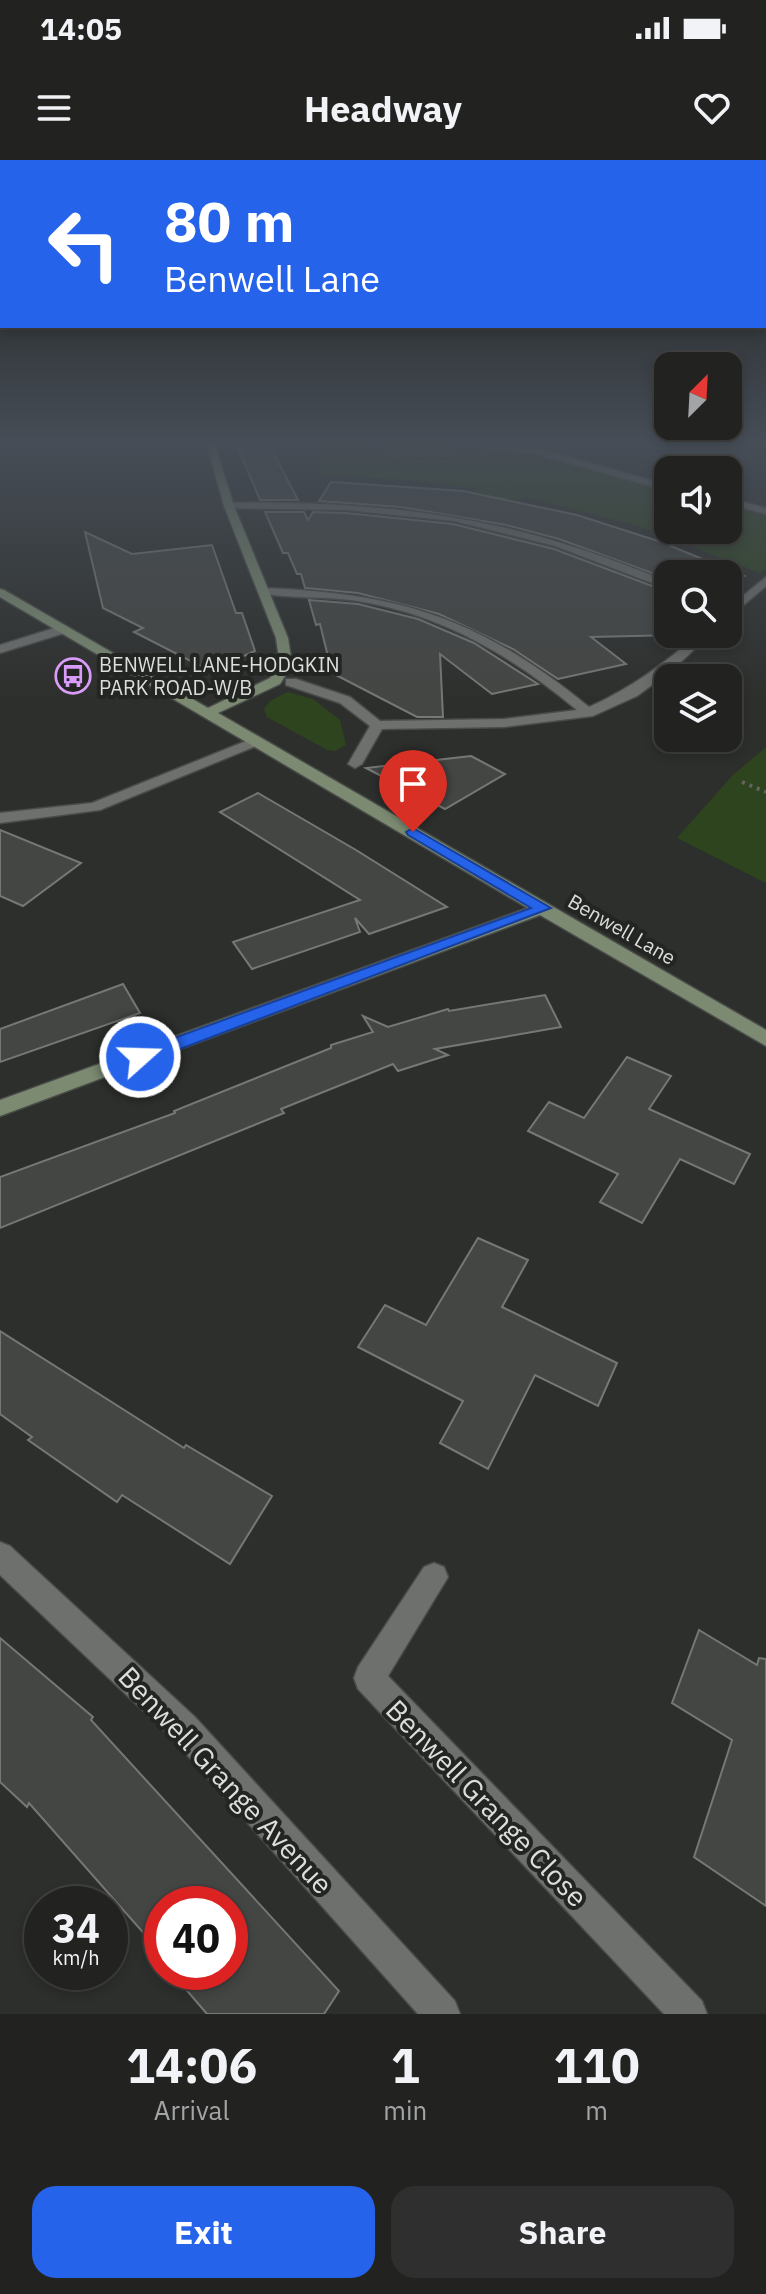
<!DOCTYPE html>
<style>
body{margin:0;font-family:"IBM Plex Sans",sans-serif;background:#2e2f2e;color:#f1f3f6;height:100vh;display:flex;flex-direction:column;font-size:30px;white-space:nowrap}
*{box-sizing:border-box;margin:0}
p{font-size:26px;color:#a2a4a5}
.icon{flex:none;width:44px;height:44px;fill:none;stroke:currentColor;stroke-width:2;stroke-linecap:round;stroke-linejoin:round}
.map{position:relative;height:1854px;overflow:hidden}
.drawer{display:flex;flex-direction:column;background:#222321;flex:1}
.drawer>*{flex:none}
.guide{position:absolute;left:0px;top:0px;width:766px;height:168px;box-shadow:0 4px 12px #0003,0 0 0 2px #3f403f;background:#2563eb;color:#fff;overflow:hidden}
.needle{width:52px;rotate:24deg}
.fabs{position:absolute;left:654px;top:192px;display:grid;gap:16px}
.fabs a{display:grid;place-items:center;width:88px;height:88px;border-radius:16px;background:#222321;box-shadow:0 4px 12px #0003,0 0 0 2px #3f403f;font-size:40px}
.speed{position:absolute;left:24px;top:1726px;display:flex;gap:16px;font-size:40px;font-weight:700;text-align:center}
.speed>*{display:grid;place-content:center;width:104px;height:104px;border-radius:50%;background:#222321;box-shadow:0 4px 12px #0003,0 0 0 2px #3f403f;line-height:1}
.speed small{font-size:20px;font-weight:400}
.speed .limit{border:12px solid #d22;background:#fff;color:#111}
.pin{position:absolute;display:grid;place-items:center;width:68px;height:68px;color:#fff;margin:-82px -34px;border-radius:50% 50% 50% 0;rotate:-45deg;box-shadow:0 0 8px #0007}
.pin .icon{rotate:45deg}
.me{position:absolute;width:88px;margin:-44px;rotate:70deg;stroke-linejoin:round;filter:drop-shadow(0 0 6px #0008)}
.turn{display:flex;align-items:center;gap:28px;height:168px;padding:0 32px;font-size:36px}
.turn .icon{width:104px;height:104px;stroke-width:2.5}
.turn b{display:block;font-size:56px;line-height:68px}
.eta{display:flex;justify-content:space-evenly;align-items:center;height:136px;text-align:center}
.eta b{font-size:48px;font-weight:700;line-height:56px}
.button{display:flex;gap:16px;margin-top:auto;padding:16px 32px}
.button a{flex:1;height:92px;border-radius:24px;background:#2563eb;color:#fff;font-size:32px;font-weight:700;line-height:92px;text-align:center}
.button a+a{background:#2e2f2e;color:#f1f3f6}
.status{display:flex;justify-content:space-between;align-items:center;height:56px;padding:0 40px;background:#222321;direction:ltr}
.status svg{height:22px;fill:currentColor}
header{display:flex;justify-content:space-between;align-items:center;height:104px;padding:0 32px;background:#222321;font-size:36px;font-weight:700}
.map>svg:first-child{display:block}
.green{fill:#2e441e}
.building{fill:#444643;stroke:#767875;stroke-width:2}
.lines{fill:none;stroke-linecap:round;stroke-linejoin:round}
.street-casing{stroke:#494b49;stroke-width:3}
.secondary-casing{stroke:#494b49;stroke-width:3}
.path-far1{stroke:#626461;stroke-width:2;stroke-dasharray:2 3;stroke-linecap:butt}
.path{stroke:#626461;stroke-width:4;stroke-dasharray:3 5;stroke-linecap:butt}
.street{fill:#6e706d;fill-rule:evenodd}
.secondary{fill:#7b8a71;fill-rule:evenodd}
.route{fill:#2563eb;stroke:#184099;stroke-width:2}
.labels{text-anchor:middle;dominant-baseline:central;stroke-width:8;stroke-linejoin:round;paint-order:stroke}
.far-poi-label{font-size:20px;fill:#dddedc;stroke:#232522;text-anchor:start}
.far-street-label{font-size:20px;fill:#dddedc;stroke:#232522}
.near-street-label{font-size:28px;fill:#dddedc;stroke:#232522}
</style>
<div class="status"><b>14:05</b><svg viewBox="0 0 49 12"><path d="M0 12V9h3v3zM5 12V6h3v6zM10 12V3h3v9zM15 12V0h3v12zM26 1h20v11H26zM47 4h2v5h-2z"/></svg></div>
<header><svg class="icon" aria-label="menu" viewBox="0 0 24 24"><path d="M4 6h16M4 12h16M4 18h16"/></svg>Headway<svg class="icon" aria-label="heart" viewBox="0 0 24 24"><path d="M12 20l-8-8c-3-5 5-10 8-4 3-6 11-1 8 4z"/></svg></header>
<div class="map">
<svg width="766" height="1854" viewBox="0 0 766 1854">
<rect width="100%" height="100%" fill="#2d2f2c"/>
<g class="green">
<polygon points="318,282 503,282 498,287 534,292 668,330 668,370 728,370 728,343 766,354 766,408 760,413 639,366 525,337 492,358 457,350 475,328 406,320 321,315"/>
<polygon points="288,532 313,539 340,560 346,585 335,591 327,590 267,557 264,549 270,541"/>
<polygon points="766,587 766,723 677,678 733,615"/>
</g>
<g class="building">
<polygon points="270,286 298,340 260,340 238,288"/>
<polygon points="331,322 463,331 577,355 661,382 744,416 728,422 728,414 668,414 668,419 559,379 506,365 401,347 319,341"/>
<polygon points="265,352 304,352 308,360 313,352 346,353 453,364 554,389 668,432 668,445 663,448 668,457 668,474 678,475 591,477 626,504 558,519 513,489 439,454 358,433 305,428 301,414 297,414 288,393 283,393"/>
<polygon points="85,372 132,394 212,385 236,453 242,453 255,491 210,511 134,472 143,468 103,448"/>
<polygon points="309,440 358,444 418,459 474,483 538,524 492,534 440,494 443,557 417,557 332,513 320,464 316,465"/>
<polygon points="471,596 505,614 445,649 366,608"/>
<polygon points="258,633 356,690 447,747 369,774 355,758 360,772 252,809 233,782 360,740 220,652"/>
<polygon points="0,670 81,703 23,746 0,736"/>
<polygon points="123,824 140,853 0,902 0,869"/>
<polygon points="545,835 561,867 435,889 448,895 398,911 393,904 281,949 284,953 0,1068 0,1017 175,953 174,951 331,888 331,885 373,872 363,856 388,867 448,849 449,851"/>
<polygon points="627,897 671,916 649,949 750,994 734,1024 680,999 642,1063 600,1042 618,1014 528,971 549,942 584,958"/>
<polygon points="478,1078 528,1100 502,1147 617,1203 598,1246 535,1215 488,1309 440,1283 463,1241 358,1187 385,1145 426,1165"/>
<polygon points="0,1171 184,1288 186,1285 272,1336 230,1404 122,1335 117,1342 28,1280 32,1277 0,1254"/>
<polygon points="699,1470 757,1505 759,1498 766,1499 766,1746 694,1697 732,1580 672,1543"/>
<polygon points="0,1478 93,1557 91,1560 339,1831 324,1854 207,1854 171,1812 230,1812 230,1744 162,1744 162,1756 147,1777 29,1643 27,1647 0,1622"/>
</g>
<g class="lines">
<defs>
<g id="street">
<polygon points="437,282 537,288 668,325 668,331 536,294"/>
<polygon points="749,282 766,282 766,287 750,284"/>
<polygon points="728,338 766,348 766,354 728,344"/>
<path d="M 229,343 C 395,341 514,357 668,422 L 668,429 L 555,386 L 454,361 L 346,350 L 226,348 Z"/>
<polygon points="766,417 766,426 728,458 728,448"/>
<path d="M 263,428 C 402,433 481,459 589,547 C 631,528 664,504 698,474 L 711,474 L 671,511 L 637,536 L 593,556 L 504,567 L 382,569 L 362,604 L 355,608 L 348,604 L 370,566 L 340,543 L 286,525 L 286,519 L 296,519 L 350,537 L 380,561 L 504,559 L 577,550 C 512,496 443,455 358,441 C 325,436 291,439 259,433 L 259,429 Z"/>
<polygon points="64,465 70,469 68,472 0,493 0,485"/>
<polygon points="256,577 261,578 261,584 100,650 0,663 0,653 92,643"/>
<polygon points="0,1382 10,1386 195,1557 455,1841 460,1854 418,1854 173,1579 0,1415"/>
<polygon points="434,1403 444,1407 448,1417 388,1516 702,1841 707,1854 664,1854 358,1529 354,1518 358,1507 424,1407"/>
</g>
<polygon id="secondary" points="206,282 214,282 234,346 288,478 292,505 280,524 218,553 766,870 766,886 540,755 0,956 0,940 528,748 0,437 0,429 4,430 208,548 270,518 280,505 276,478 224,346"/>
</defs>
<use href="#street" class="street-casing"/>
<use href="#secondary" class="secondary-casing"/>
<g class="path-far1">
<polyline points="372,282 399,293"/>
<polygon points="420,291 449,292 458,298 434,304 386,295"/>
</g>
<polyline class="path" points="742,622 766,632"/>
<use href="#street" class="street"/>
<use href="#secondary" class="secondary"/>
</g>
<linearGradient id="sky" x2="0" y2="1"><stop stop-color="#191a18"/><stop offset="0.52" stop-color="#464d56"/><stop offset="1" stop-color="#464d56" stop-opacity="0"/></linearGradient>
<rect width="766" height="541" fill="url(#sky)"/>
<polygon class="route" points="413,668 551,748 146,902 133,902 131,897 133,893 531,748 408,675 406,672"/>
<defs>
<symbol id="bus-ring" viewBox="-11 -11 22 22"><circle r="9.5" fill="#232522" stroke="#d89bf8" stroke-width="1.5"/><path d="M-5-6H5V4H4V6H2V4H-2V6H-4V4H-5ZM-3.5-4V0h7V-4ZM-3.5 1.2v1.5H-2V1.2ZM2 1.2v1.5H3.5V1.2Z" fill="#d89bf8"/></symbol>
</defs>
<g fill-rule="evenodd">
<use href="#bus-ring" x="53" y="496" width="40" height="40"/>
</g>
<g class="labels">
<g class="far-poi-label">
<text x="99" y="504">BENWELL LANE-HODGKIN<tspan x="99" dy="23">PARK ROAD-W/B</tspan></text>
</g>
<g class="far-street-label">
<text transform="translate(622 769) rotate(30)">Benwell Lane</text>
</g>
<g class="near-street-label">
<text transform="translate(226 1620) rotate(47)">Benwell Grange Avenue</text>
<text transform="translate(487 1643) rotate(46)">Benwell Grange Close</text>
</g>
</g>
</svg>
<div class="fabs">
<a><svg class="needle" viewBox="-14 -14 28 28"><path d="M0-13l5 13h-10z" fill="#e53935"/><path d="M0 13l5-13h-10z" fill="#a2a4a5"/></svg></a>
<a><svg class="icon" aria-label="sound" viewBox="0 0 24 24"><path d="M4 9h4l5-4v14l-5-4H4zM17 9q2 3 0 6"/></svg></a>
<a><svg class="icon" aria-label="search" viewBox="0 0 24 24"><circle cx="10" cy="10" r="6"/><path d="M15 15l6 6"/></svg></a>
<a><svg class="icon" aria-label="layers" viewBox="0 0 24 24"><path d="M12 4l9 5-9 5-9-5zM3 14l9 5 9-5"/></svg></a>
</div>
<div class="speed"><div>34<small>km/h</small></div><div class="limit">40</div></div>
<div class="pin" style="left:413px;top:672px;background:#d93025"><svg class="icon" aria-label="arrive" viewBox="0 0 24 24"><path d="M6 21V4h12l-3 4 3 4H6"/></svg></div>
<svg class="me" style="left:140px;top:897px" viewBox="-20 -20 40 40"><circle r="17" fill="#2563eb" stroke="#fff" stroke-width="3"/><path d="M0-11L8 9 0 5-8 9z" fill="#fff"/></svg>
<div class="guide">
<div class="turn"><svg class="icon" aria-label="left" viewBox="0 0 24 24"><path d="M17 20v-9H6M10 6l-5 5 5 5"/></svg><div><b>80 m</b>Benwell Lane</div></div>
</div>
</div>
<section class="drawer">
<div class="eta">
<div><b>14:06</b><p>Arrival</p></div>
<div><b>1</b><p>min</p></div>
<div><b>110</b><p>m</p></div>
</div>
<div class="button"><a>Exit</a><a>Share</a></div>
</section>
